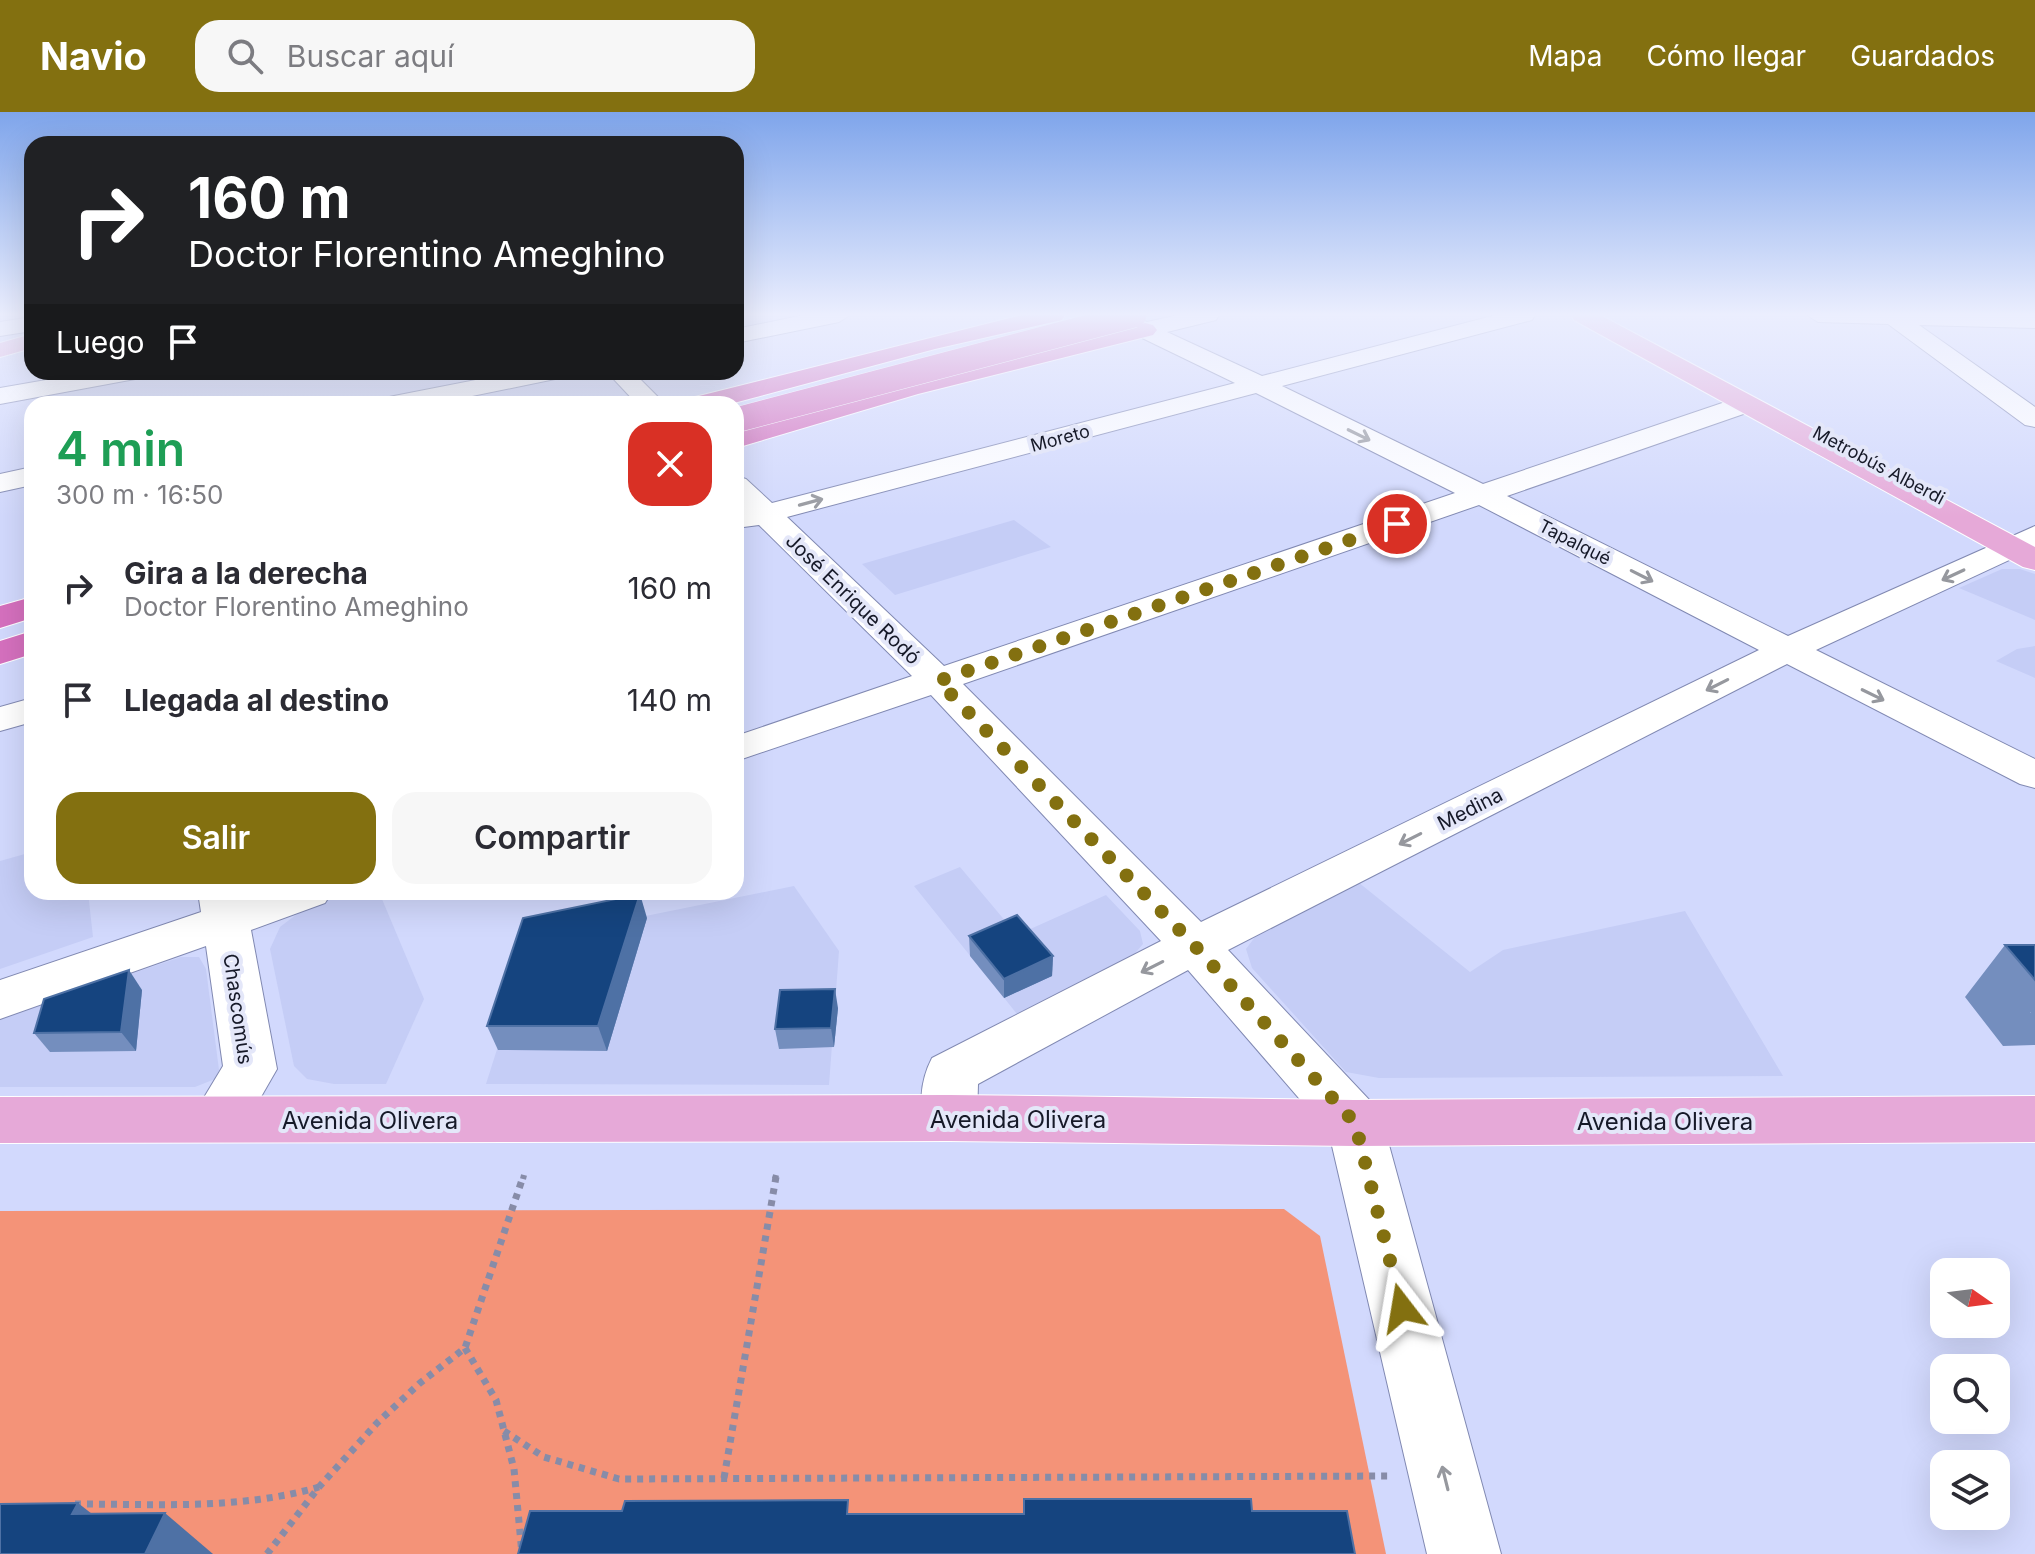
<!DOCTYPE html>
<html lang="es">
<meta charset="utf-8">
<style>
body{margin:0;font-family:Inter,sans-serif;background:#f7f7f7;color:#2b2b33;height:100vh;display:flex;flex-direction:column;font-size:30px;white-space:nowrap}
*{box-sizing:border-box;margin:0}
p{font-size:26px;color:#7c7c81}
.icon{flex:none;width:44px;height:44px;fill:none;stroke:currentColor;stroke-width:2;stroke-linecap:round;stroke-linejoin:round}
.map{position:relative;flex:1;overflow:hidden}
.drawer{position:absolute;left:24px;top:284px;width:720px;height:504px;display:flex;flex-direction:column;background:#fff;border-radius:24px;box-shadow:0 8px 32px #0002}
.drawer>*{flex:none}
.banner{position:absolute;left:24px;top:24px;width:720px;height:244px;border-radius:24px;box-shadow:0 8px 32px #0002;background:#202124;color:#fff;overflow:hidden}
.needle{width:52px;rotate:104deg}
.buttons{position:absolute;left:1930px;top:1146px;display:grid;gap:16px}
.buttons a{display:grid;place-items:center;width:80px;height:80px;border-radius:16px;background:#fff;box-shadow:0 8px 32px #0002;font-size:40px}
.pin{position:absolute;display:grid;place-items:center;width:68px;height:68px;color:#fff;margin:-34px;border:4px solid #fff;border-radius:50%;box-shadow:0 2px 8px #0007}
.me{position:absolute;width:88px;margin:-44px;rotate:346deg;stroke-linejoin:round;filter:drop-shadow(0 0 6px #0008)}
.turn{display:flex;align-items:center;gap:28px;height:168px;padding:0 32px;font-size:36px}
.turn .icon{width:104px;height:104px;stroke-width:2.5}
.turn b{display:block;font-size:56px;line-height:68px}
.then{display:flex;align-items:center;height:76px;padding:0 32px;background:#0003;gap:16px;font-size:30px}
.round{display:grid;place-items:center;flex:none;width:84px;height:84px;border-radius:24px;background:#f7f7f7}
.summary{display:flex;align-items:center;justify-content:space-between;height:136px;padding:0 32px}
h1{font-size:48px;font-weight:600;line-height:60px;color:#1e9e55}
.primary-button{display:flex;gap:16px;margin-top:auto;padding:16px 32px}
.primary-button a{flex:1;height:92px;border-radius:24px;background:#837010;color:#fff;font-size:32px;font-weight:600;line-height:92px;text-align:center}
.primary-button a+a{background:#f7f7f7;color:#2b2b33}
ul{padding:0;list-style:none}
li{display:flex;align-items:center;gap:24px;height:112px;padding:0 32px}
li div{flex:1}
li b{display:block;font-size:30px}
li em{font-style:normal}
header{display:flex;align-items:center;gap:48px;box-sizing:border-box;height:112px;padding:0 40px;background:#837010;color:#fff}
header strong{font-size:38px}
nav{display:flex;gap:44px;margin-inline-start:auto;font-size:28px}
.search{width:560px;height:72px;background:#f7f7f7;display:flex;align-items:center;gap:20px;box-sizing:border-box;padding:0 28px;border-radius:24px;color:#7c7c81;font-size:30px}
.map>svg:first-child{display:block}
.built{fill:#c5cdf6}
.green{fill:#f49378}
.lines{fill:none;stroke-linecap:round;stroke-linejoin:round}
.minor-casing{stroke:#8189b2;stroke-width:2}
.major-casing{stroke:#fff;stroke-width:2}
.highway-casing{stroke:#fff;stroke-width:2}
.path-far1{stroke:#878ca8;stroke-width:6;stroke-dasharray:5 5;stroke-linecap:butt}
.path{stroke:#878ca8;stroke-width:7;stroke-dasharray:6 6;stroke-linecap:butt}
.minor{fill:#fff;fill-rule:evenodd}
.major{fill:#e6a9d8;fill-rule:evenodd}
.highway{fill:#d570be;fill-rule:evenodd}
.highway-bridge-casing{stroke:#fff;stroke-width:26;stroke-linecap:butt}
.highway-bridge{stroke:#d570be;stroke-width:25}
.wall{fill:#748ebe}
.shaded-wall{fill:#4e71a5}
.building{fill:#15447f;stroke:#4e71a5;stroke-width:2}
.oneway{stroke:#96989e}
.route{stroke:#837010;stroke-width:14;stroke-dasharray:0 25.2}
.labels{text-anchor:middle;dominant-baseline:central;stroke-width:8;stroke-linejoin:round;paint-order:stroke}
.far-street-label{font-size:18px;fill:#161928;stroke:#e4e7f9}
.street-label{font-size:20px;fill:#161928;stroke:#e4e7f9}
.near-street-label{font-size:24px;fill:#161928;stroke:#e4e7f9}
</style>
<header>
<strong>Navio</strong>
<div class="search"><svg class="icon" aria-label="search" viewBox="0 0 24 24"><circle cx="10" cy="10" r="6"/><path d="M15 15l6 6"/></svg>Buscar aquí</div>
<nav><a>Mapa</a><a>Cómo llegar</a><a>Guardados</a></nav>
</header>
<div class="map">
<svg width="2035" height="1442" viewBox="0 0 2035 1442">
<rect width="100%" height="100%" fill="#d2d9fd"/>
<g class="built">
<polygon points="1014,408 1051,435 895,483 862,452"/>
<polygon points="2002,457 2020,457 2035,462 2035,508 1959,476"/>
<polygon points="2035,534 2035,566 1996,549 2017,537"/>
<polygon points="32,740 32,780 88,780 93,825 0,857 0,749"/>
<polygon points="960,755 1017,823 1106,783 1140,819 1143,832 1130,847 1017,902 914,774"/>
<polygon points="1358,770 1470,860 1503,838 1685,799 1783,964 1379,966 1346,960 1252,856 1246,837 1258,821"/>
<polygon points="794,774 839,839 829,973 486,972 532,827"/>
<polygon points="350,780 379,780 424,887 386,972 334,972 307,967 294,954 270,837 280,815 305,796"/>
<polygon points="181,845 199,845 206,857 219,958 215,967 195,975 0,975 0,906"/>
</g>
<polygon class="green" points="1284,1097 1320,1124 1386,1442 128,1442 0,1436 0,1099"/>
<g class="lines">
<defs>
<g id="minor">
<polygon points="804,203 850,203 839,210 736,231 736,217"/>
<path d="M 1102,203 L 1132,203 L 1147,210 L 1178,203 L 1219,203 L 1216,208 L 1167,220 L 1262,264 L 1496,203 L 1535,203 L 1532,208 L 1282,274 L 1483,372 L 1737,286 L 1755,286 L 1759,292 L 1755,298 L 1507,384 L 1788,524 L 2035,414 L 2035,436 L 1816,538 L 2035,647 L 2035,676 L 2020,672 L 1787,552 L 1228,838 L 1375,994 L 1383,1011 L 1501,1442 L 1427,1442 L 1329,1021 L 1188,858 L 978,972 L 977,1006 L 969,1022 L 949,1029 L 929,1022 C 917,999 920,969 932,946 L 1161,829 L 931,583 L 736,649 L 736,624 L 912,564 L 759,413 L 736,416 L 736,400 L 744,398 L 736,390 L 736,364 L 746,367 L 772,391 L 1235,271 L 1105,208 ZM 1256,281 L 1455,381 L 944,554 L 787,405 ZM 1479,393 L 1759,538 L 1201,810 L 963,572 Z"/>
<polygon points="1807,203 2035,203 2035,216 1919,213 2035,295 2035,315 2025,313 1888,212 1818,210"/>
<polygon points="32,205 32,219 0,224 0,210"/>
<polygon points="92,260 147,260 144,265 135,267 0,292 0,276"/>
<polygon points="517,260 567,260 564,265 555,267 433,292 381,292 385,286 394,284"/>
<polygon points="607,260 633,260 662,289 660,292 637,292"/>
<polygon points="32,355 32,373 0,380 0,362"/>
<polygon points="32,586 32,610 0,619 0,595"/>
<polygon points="198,780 244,780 245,785 259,780 332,780 325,791 251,818 277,957 239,1023 219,1030 199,1023 191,1007 223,954 206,834 0,907 0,868 201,800"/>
</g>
<g id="major">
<polygon points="1571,203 1600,203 2035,435 2035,458 2023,455 1574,208"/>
<polygon points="32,222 32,236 0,245 0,231"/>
<polygon points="949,983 1355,988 2035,984 2035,1030 1355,1034 949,1029 0,1031 0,985"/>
</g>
<g id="highway">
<polygon points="1022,203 1065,203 1062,208 935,237 730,292 687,292 691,286"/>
<polygon points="1145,211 1153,213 1157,218 1153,223 918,282 736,336 736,319 900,272"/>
<polygon points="32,485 32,506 0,516 0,494"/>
<polygon points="32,519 32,542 0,552 0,529"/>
</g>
</defs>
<use href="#minor" class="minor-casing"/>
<use href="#major" class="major-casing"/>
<use href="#highway" class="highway-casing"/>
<g class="path-far1">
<polyline points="523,1067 524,1063"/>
<polyline points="775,1067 776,1063"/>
</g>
<g class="path">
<polyline points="465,1236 496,1288 514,1357 522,1442"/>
<polyline points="504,1319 544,1345 619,1367 1391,1364"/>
<polyline points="724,1366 776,1065"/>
<path d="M 75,1392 C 157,1392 240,1398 319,1375"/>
<polyline points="267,1442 319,1375 377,1311 420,1271 465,1236 523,1065"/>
</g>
<use href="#minor" class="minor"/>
<use href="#major" class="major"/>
<use href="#highway" class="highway"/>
<defs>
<polyline id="highway-bridge" points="736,308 1134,203"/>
</defs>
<use href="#highway-bridge" class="highway-bridge-casing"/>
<use href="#highway-bridge" class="highway-bridge"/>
</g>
<g class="wall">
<polygon points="647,806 607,939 498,938 487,914"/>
<polygon points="969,824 1053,844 1052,864 1004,886 970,844"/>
<polygon points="2005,833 2035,833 2035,895 2030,901 2035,895 2035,933 2003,934 1965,885"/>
<polygon points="142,878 136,939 50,940 34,921"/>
<polygon points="838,896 834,935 779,937 775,917"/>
</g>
<g class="shaded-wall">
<polygon points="640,782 647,806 607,939 598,914"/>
<polygon points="1053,844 1052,864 1004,886 1004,867"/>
<polygon points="129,858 142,878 136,939 121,920"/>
<polygon points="835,877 838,896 834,935 831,916"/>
<polygon points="78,1391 133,1434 72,1402"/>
<polygon points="165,1401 213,1442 145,1442"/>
</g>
<g class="building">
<polygon points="640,782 598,914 487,914 523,806"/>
<polygon points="1017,803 1053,844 1004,867 969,824"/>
<polygon points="2005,833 2035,833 2035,868"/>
<polygon points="129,858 121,920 34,921 44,887"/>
<polygon points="835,877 831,916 775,917 780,878"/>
<polygon points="1024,1387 1251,1387 1252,1399 1347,1399 1355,1442 518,1442 530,1399 622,1399 625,1389 848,1388 847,1402 1024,1402"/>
<polygon points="78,1391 72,1402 165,1401 145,1442 0,1442 0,1392"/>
</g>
<defs><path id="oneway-shaft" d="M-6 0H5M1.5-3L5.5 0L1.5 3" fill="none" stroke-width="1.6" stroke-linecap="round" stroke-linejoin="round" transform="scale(2)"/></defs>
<g class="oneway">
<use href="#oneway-shaft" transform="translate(1359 323) rotate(26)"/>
<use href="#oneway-shaft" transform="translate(811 390) rotate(-15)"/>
<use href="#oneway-shaft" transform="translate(1953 463) rotate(155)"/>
<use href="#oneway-shaft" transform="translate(1642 464) rotate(27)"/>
<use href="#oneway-shaft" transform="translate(1717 573) rotate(153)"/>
<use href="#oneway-shaft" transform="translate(1873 583) rotate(26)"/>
<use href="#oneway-shaft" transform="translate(1410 727) rotate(153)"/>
<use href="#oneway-shaft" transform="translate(1152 855) rotate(153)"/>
<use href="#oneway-shaft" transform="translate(1445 1366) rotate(-104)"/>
</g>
<linearGradient id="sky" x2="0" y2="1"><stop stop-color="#7fa5eb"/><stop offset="0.5" stop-color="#ebeefe"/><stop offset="1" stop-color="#ebeefe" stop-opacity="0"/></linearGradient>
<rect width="2035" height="405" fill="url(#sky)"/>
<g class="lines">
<polyline class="route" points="1397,412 938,569 1195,834 1355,1011 1402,1196"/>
</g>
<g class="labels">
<g class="far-street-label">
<text transform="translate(1060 326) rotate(-15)">Moreto</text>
<text transform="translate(1879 353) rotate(28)">Metrobús Alberdi</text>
<text transform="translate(1575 430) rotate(27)">Tapalqué</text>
</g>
<g class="street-label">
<text transform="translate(853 487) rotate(44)">José Enrique Rodó</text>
<text transform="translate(1470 697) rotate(-27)">Medina</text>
<text transform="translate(238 897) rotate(82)">Chascomús</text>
</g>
<g class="near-street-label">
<text x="1018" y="1007">Avenida Olivera</text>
<text x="370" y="1008">Avenida Olivera</text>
<text x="1665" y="1009">Avenida Olivera</text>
</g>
</g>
</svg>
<div class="buttons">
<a><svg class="needle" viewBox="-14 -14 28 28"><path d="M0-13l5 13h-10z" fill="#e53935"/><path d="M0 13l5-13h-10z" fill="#7c7c81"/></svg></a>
<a><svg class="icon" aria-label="search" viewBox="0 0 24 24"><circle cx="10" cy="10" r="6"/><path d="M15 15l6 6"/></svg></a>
<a><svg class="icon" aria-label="layers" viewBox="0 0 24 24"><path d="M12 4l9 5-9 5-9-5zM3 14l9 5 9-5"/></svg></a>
</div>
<div class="pin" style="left:1397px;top:412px;background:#d93025"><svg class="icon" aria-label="arrive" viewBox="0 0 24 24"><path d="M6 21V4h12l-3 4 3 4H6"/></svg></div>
<svg class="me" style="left:1402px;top:1196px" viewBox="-20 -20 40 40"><path d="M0-17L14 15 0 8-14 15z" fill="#837010" stroke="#fff" stroke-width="4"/></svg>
<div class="banner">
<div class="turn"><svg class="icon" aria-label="right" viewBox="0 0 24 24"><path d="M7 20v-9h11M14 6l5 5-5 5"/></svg><div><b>160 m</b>Doctor Florentino Ameghino</div></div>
<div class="then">Luego<svg class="icon" aria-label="arrive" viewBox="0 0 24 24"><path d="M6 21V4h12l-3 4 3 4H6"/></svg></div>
</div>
<section class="drawer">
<div class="summary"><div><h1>4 min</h1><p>300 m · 16:50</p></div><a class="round" style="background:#d93025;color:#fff"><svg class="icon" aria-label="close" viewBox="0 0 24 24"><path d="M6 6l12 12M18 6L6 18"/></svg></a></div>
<ul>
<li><svg class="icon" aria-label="right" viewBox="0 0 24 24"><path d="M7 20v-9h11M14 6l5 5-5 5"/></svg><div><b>Gira a la derecha</b><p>Doctor Florentino Ameghino</p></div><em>160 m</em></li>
<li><svg class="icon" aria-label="arrive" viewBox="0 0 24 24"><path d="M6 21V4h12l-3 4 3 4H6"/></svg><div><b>Llegada al destino</b></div><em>140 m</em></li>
</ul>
<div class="primary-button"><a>Salir</a><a>Compartir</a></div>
</section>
</div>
